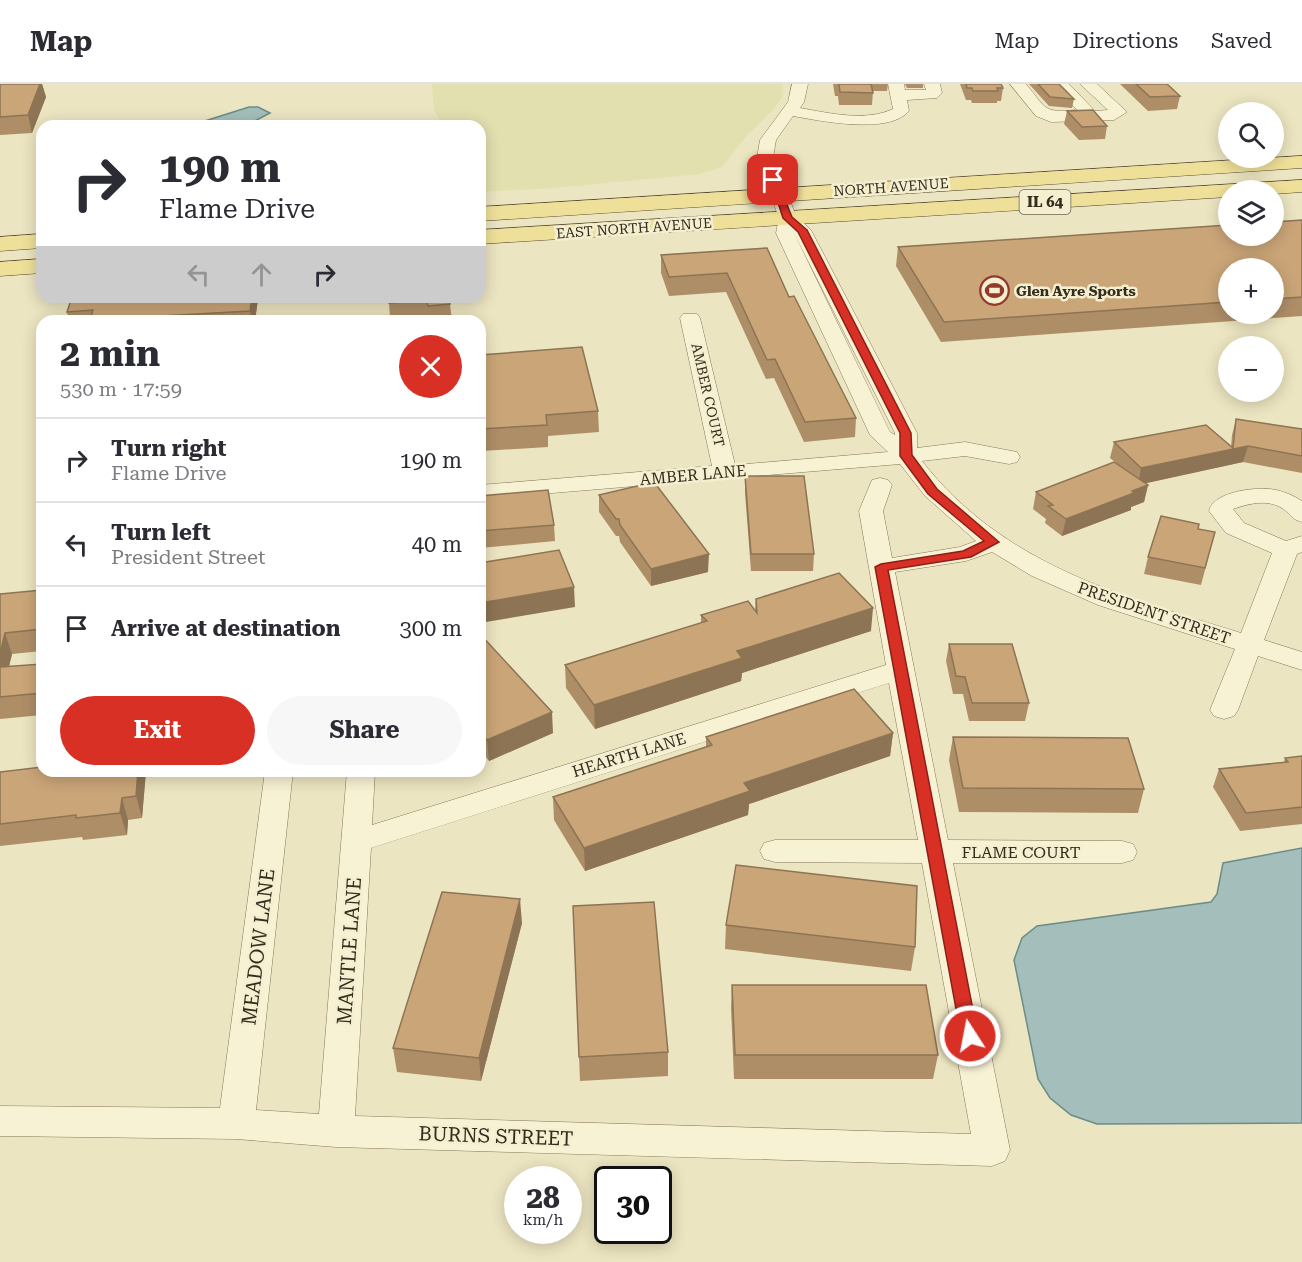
<!DOCTYPE html>
<meta charset="utf-8">
<style>
body{margin:0;font-family:"Roboto Serif",serif;background:#f7f7f7;color:#2b2b33;height:100vh;display:flex;flex-direction:column;font-size:22px;white-space:nowrap}
*{box-sizing:border-box;margin:0}
p{font-size:20px;color:#7c7c81}
.icon{flex:none;width:33px;height:33px;fill:none;stroke:currentColor;stroke-width:2;stroke-linecap:round;stroke-linejoin:round}
.map{position:relative;flex:1;overflow:hidden}
.panel{position:absolute;left:36px;top:231px;width:450px;height:462px;display:flex;flex-direction:column;background:#fff;border-radius:18px;box-shadow:0 3px 15px #0003}
.panel>*{flex:none}
.hud{position:absolute;left:36px;top:36px;width:450px;height:183px;border-radius:18px;box-shadow:0 3px 15px #0003;background:#fff;color:#2b2b33;overflow:hidden}
.controls{position:absolute;left:1218px;top:18px;display:grid;gap:12px}
.controls a{display:grid;place-items:center;width:66px;height:66px;border-radius:50%;background:#fff;box-shadow:0 3px 15px #0003;font-size:30px}
.speed{position:absolute;left:504px;top:1082px;display:flex;gap:12px;font-size:30px;font-weight:700;text-align:center}
.speed>*{display:grid;place-content:center;width:78px;height:78px;border-radius:50%;background:#fff;box-shadow:0 3px 15px #0003;line-height:1}
.speed small{font-size:15px;font-weight:400}
.speed .limit{border:3px solid #111;border-radius:9px;background:#fff;color:#111}
.pin{position:absolute;display:grid;place-items:center;width:51px;height:51px;color:#fff;margin:-26px;border-radius:12px;box-shadow:0 3px 9px #0006}
.me{position:absolute;width:66px;margin:-33px;rotate:349deg;stroke-linejoin:round;filter:drop-shadow(0 0 4px #0008)}
.turn{display:flex;align-items:center;gap:21px;height:126px;padding:0 24px;font-size:27px}
.turn .icon{width:78px;height:78px;stroke-width:2.5}
.turn b{display:block;font-size:42px;line-height:51px}
.lanes{display:flex;align-items:center;height:57px;padding:0 24px;background:#0003;justify-content:center;gap:30px;direction:ltr}
.lanes .off{opacity:.35}
.round{display:grid;place-items:center;flex:none;width:63px;height:63px;border-radius:32px;background:#f7f7f7}
.overview{display:flex;align-items:center;justify-content:space-between;height:102px;padding:0 24px}
h1{font-size:36px;font-weight:700;line-height:45px}
.primary-button{display:flex;gap:12px;margin-top:auto;padding:12px 24px}
.primary-button a{flex:1;height:69px;border-radius:36px;background:#d93025;color:#fff;font-size:24px;font-weight:700;line-height:69px;text-align:center}
.primary-button a+a{background:#f7f7f7;color:#2b2b33}
ul{padding:0;list-style:none}
li{display:flex;align-items:center;gap:18px;height:84px;padding:0 24px;border-top:2px solid #e1e1e2}
li div{flex:1}
li b{display:block;font-size:22px}
li em{font-style:normal}
header{display:flex;align-items:center;gap:36px;box-sizing:border-box;height:84px;padding:0 30px;background:#fff;border-bottom:2px solid #e1e1e2}
header strong{font-size:28px}
nav{display:flex;gap:33px;margin-inline-start:auto;font-size:21px}
.map>svg:first-child{display:block}
.farmland{fill:#e2e0af}
.water{fill:#a4bfbb;stroke:#6b8c89;stroke-width:1.5}
.lines{fill:none;stroke-linecap:round;stroke-linejoin:round}
.minor-casing{stroke:#857759;stroke-width:1}
.primary-casing{stroke:#53442e;stroke-width:1}
.minor{fill:#f8f2d4;fill-rule:evenodd}
.primary{fill:#efe099;fill-rule:evenodd}
.wall{fill:#ae8e67;fill-rule:evenodd}
.shaded-wall{fill:#8d7454}
.building{fill:#caa578;stroke:#8d7454;stroke-width:1.5}
.route{fill:#d93025;stroke:#8d1f18;stroke-width:1.5}
.labels{text-anchor:middle;dominant-baseline:central;stroke-width:5;stroke-linejoin:round;paint-order:stroke}
.far-street-label{font-size:14px;fill:#352c1d;stroke:#f4efd1}
.far-poi-label{font-size:14px;font-weight:bold;fill:#352c1d;stroke:#f4efd1;text-anchor:start}
.shield{fill:#f4efd1;stroke:#6e6653;stroke-width:1.5}
.shield-label{font-size:15px;font-weight:bold;fill:#352c1d}
.street-label{font-size:16px;fill:#352c1d;stroke:#f4efd1}
.near-street-label{font-size:20px;fill:#352c1d;stroke:#f4efd1}
</style>
<header>
<strong>Map</strong>
<nav><a>Map</a><a>Directions</a><a>Saved</a></nav>
</header>
<div class="map">
<svg width="1302" height="1178" viewBox="0 0 1302 1178">
<rect width="100%" height="100%" fill="#ece5c1"/>
<polygon class="farmland" points="432,0 782,0 783,12 773,26 748,50 722,83 700,90 554,104 480,108 480,42 443,42 434,26"/>
<g class="water">
<polygon points="249,23 258,23 270,29 245,42 189,42"/>
<polygon points="1302,764 1302,1039 1097,1040 1071,1031 1050,1014 1038,995 1014,876 1022,854 1037,842 1211,818 1217,810 1223,779"/>
</g>
<g class="lines">
<defs>
<g id="minor">
<path d="M 792,0 L 808,0 L 804,18 L 800,24 C 829,29 865,38 893,25 L 888,0 L 904,0 L 905,6 L 926,6 L 924,0 L 940,0 L 942,9 L 937,14 L 907,16 L 909,27 C 889,51 821,37 793,32 L 776,56 L 773,74 L 796,132 L 811,146 L 917,349 L 917,364 L 965,358 L 1017,368 L 1020,373 L 1017,378 L 1009,380 L 965,372 L 922,377 C 1003,481 1121,512 1241,549 L 1272,469 L 1226,449 L 1209,427 C 1213,407 1259,402 1276,406 C 1286,408 1294,412 1302,417 L 1302,438 C 1294,436 1292,433 1286,427 C 1270,414 1251,419 1233,425 L 1244,439 L 1286,457 L 1302,452 L 1302,468 L 1297,470 L 1264,556 L 1302,568 L 1302,586 L 1258,572 L 1238,626 L 1234,632 L 1224,635 L 1214,632 L 1210,626 L 1235,565 L 1098,521 L 1032,492 L 992,468 L 966,477 L 895,488 L 948,756 L 1122,757 L 1133,760 L 1137,768 L 1133,776 L 1122,779 L 953,779 L 1010,1066 L 1005,1077 L 992,1082 L 336,1063 L 236,1055 L 0,1052 L 0,1022 L 220,1024 L 265,687 L 293,687 L 256,1026 L 319,1030 L 347,687 L 375,687 L 372,741 L 886,581 L 859,427 L 872,396 L 880,394 L 888,396 L 892,401 L 883,427 L 892,474 L 960,463 L 976,457 L 925,412 L 900,380 L 480,415 L 480,401 L 712,382 L 680,234 L 683,230 L 697,230 L 700,234 L 735,381 L 888,368 L 870,351 L 776,149 L 779,134 L 757,74 L 760,56 L 788,18 ZM 794,149 L 895,349 L 895,351 L 890,348 ZM 889,599 L 918,756 L 775,756 L 764,759 L 760,767 L 764,775 L 775,778 L 922,779 L 971,1050 L 355,1032 L 371,764 Z"/>
<path d="M 1010,0 L 1026,0 C 1047,25 1042,29 1077,26 L 1052,0 L 1069,0 L 1095,27 L 1108,26 L 1080,0 L 1097,0 L 1127,28 L 1114,36 L 1051,38 L 1036,32 Z"/>
</g>
<g id="primary">
<polygon points="1302,72 1302,84 480,137 480,123"/>
<polygon points="1302,96 1302,108 1274,110 1274,106 1228,106 1228,113 480,160 480,146"/>
<polygon points="42,150 42,164 0,167 0,153"/>
<polygon points="42,175 42,189 0,192 0,178"/>
</g>
</defs>
<use href="#minor" class="minor-casing"/>
<use href="#primary" class="primary-casing"/>
<use href="#minor" class="minor"/>
<use href="#primary" class="primary"/>
</g>
<g class="wall">
<polygon points="0,0 42,0 46,13 32,49 0,51"/>
<polygon points="833,0 888,0 887,7 873,7 872,21 839,21 838,12 835,12"/>
<polygon points="905,0 923,0 923,4 907,4"/>
<polygon points="960,0 1001,0 1003,4 1001,17 997,17 997,19 972,19 971,16 966,16"/>
<polygon points="1029,0 1059,0 1074,15 1072,24 1049,22"/>
<polygon points="1120,0 1167,0 1180,12 1177,25 1148,27"/>
<polygon points="1067,27 1107,42 1105,55 1079,56 1064,40"/>
<path d="M 1302,136 L 1302,232 L 941,258 L 896,182 L 898,163 ZM 1228,184 L 1274,184 L 1274,230 L 1228,230 Z"/>
<polygon points="767,164 789,213 856,334 855,353 804,358 774,294 766,295 726,208 669,212 661,189 661,171"/>
<polygon points="72,213 257,213 258,215 255,237 69,237 67,228"/>
<polygon points="449,213 452,236 429,237 429,232 390,234 389,219"/>
<polygon points="480,271 598,327 599,348 548,352 548,363 481,367 480,359"/>
<polygon points="1236,335 1302,345 1302,389 1243,378 1145,399 1148,401 1144,418 1131,423 1131,426 1062,452 1045,439 1046,435 1033,425 1036,408 1116,379 1110,374 1114,358 1231,363 1232,351"/>
<polygon points="745,392 814,470 813,487 751,487 745,409"/>
<polygon points="599,411 708,488 651,502 620,458 619,452 616,452 599,428"/>
<polygon points="480,412 554,441 555,457 480,464"/>
<polygon points="1198,445 1215,448 1201,501 1144,490 1148,473"/>
<polygon points="42,506 42,567 12,570 9,583 42,580 42,631 0,635 0,510"/>
<polygon points="756,515 871,547 742,589 741,597 595,645 566,604 565,581 701,539 701,531 755,526"/>
<polygon points="480,550 553,649 489,677 480,666"/>
<polygon points="949,560 1029,619 1025,637 969,637 963,610 953,610 946,577"/>
<polygon points="893,649 890,672 749,720 748,731 585,787 554,736 553,713 706,663 706,653"/>
<polygon points="953,653 1144,705 1138,729 959,728 949,676"/>
<polygon points="1302,672 1302,740 1240,747 1213,703 1219,685 1284,678 1285,674"/>
<polygon points="42,687 146,687 142,734 128,736 127,751 83,756 82,753 0,762 0,688"/>
<polygon points="573,822 668,968 668,992 580,997"/>
<polygon points="522,839 481,997 397,988 393,964"/>
<polygon points="726,841 915,863 911,887 725,865"/>
<polygon points="732,901 938,971 933,995 734,995 731,924"/>
</g>
<g class="shaded-wall">
<polygon points="40,0 42,0 46,13 32,49 28,31"/>
<polygon points="252,213 257,213 258,215 255,237 252,237 250,227"/>
<polygon points="1248,362 1243,378 1138,401 1141,384"/>
<polygon points="1148,401 1144,418 1131,423 1131,426 1062,452 1066,435"/>
<polygon points="709,470 708,488 651,502 651,485"/>
<polygon points="574,503 575,523 480,539 480,519"/>
<polygon points="873,524 871,547 742,589 741,597 595,645 594,621 737,567"/>
<polygon points="5,549 12,570 3,605 0,595 0,570"/>
<polygon points="552,628 553,649 489,677 487,656"/>
<polygon points="893,649 890,672 749,720 748,731 585,787 584,764 744,699"/>
<polygon points="138,687 146,687 142,734 136,712"/>
<polygon points="122,714 128,736 127,751 120,729"/>
<polygon points="520,815 522,839 481,997 479,974"/>
</g>
<g class="building">
<polygon points="0,0 40,0 28,31 0,33"/>
<polygon points="839,0 871,0 873,9 840,8"/>
<polygon points="966,0 1001,0 1003,4 997,4 998,7 973,7 972,4 967,4"/>
<polygon points="1038,0 1059,0 1074,15 1050,13"/>
<polygon points="1136,0 1167,0 1180,12 1150,13"/>
<polygon points="1093,26 1107,42 1082,43 1067,27"/>
<polygon points="1302,136 1302,213 1274,215 1274,184 1228,184 1228,218 944,238 898,163 1228,141 1228,152 1274,152 1274,138"/>
<polygon points="767,164 789,213 794,212 856,334 805,338 775,275 767,276 727,189 669,193 661,171"/>
<polygon points="72,213 252,213 250,227 90,236 93,226 67,228"/>
<polygon points="388,213 449,213 450,220 428,222 427,217 389,219"/>
<polygon points="582,263 598,327 546,331 547,341 480,345 480,271"/>
<polygon points="1236,335 1302,345 1302,372 1248,362 1141,384 1114,358 1206,341 1233,364"/>
<polygon points="1114,378 1148,401 1132,407 1134,409 1066,435 1048,422 1053,421 1036,408"/>
<polygon points="745,392 804,392 814,470 751,470"/>
<polygon points="654,398 709,470 651,485 620,441 619,435 616,435 599,411"/>
<polygon points="548,406 554,441 480,447 480,412"/>
<polygon points="1161,432 1199,440 1198,445 1215,448 1205,484 1148,473"/>
<polygon points="559,466 574,503 480,519 480,479"/>
<polygon points="839,489 873,524 737,567 742,574 594,621 565,581 707,537 701,531 748,517 757,529 756,515"/>
<polygon points="42,506 42,545 5,549 0,570 0,510"/>
<polygon points="480,550 552,628 487,656 480,647"/>
<polygon points="949,560 1012,560 1029,619 972,619 965,593 956,592"/>
<polygon points="42,580 42,609 0,613 0,583"/>
<polygon points="854,605 893,649 744,699 750,707 584,764 553,713 712,661 706,653"/>
<polygon points="953,653 1128,654 1144,705 963,704"/>
<polygon points="1302,672 1302,723 1246,729 1219,685 1288,678 1285,674"/>
<polygon points="42,683 42,687 138,687 136,712 122,714 120,729 76,734 76,731 0,740 0,688"/>
<polygon points="736,781 917,802 915,863 726,841"/>
<polygon points="442,808 520,815 479,974 393,964"/>
<polygon points="654,818 668,968 579,973 573,822"/>
<polygon points="732,901 926,901 938,971 735,971"/>
</g>
<polygon class="route" points="770,94 776,94 792,133 807,146 911,349 912,371 937,405 999,458 971,473 888,486 978,952 976,957 970,959 964,957 961,952 875,483 881,480 963,467 984,457 928,410 900,372 900,349 798,148 783,134"/>
<defs>
<symbol id="stadium-ring" viewBox="-11 -11 22 22"><circle r="9.5" fill="#f4efd1" stroke="#93382b" stroke-width="1.5"/><path d="M0-5a6.5 5 0 1 0 0 10a6.5 5 0 1 0 0-10ZM-3.5-1.8h7v3.6h-7Z" fill="#93382b"/></symbol>
</defs>
<g fill-rule="evenodd">
<use href="#stadium-ring" x="978" y="190" width="33" height="33"/>
</g>
<g class="labels">
<g class="far-street-label">
<text transform="translate(891 103) rotate(-4)">NORTH AVENUE</text>
<text transform="translate(634 144) rotate(-4)">EAST NORTH AVENUE</text>
<text transform="translate(708 311) rotate(77)">AMBER COURT</text>
</g>
<g class="far-poi-label">
<text x="1016" y="207">Glen Ayre Sports</text>
</g>
<rect class="shield" x="1019.5" y="106" width="51" height="24" rx="4.5"/>
<g class="shield-label">
<text x="1045" y="118">IL 64</text>
</g>
<g class="street-label">
<text transform="translate(693 391) rotate(-5)">AMBER LANE</text>
<text transform="translate(1154 529) rotate(19)">PRESIDENT STREET</text>
<text transform="translate(629 671) rotate(-17)">HEARTH LANE</text>
<text x="1021" y="768">FLAME COURT</text>
</g>
<g class="near-street-label">
<text transform="translate(258 863) rotate(-83)">MEADOW LANE</text>
<text transform="translate(349 867) rotate(-86)">MANTLE LANE</text>
<text transform="translate(496 1052) rotate(2)">BURNS STREET</text>
</g>
</g>
</svg>
<div class="controls">
<a><svg class="icon" aria-label="search" viewBox="0 0 24 24"><circle cx="10" cy="10" r="6"/><path d="M15 15l6 6"/></svg></a>
<a><svg class="icon" aria-label="layers" viewBox="0 0 24 24"><path d="M12 4l9 5-9 5-9-5zM3 14l9 5 9-5"/></svg></a>
<a>+</a>
<a>−</a>
</div>
<div class="speed"><div>28<small>km/h</small></div><div class="limit">30</div></div>
<div class="pin" style="left:773px;top:96px;background:#d93025"><svg class="icon" aria-label="arrive" viewBox="0 0 24 24"><path d="M6 21V4h12l-3 4 3 4H6"/></svg></div>
<svg class="me" style="left:970px;top:952px" viewBox="-20 -20 40 40"><circle r="17" fill="#d93025" stroke="#fff" stroke-width="3"/><path d="M0-11L8 9 0 5-8 9z" fill="#fff"/></svg>
<div class="hud">
<div class="turn"><svg class="icon" aria-label="right" viewBox="0 0 24 24"><path d="M7 20v-9h11M14 6l5 5-5 5"/></svg><div><b>190 m</b>Flame Drive</div></div>
<div class="lanes"><svg class="icon off" aria-label="left" viewBox="0 0 24 24"><path d="M17 20v-9H6M10 6l-5 5 5 5"/></svg><svg class="icon off" aria-label="ahead" viewBox="0 0 24 24"><path d="M12 20V5M6 11l6-6 6 6"/></svg><svg class="icon" aria-label="right" viewBox="0 0 24 24"><path d="M7 20v-9h11M14 6l5 5-5 5"/></svg></div>
</div>
<section class="panel">
<div class="overview"><div><h1>2 min</h1><p>530 m · 17:59</p></div><a class="round" style="background:#d93025;color:#fff"><svg class="icon" aria-label="close" viewBox="0 0 24 24"><path d="M6 6l12 12M18 6L6 18"/></svg></a></div>
<ul>
<li><svg class="icon" aria-label="right" viewBox="0 0 24 24"><path d="M7 20v-9h11M14 6l5 5-5 5"/></svg><div><b>Turn right</b><p>Flame Drive</p></div><em>190 m</em></li>
<li><svg class="icon" aria-label="left" viewBox="0 0 24 24"><path d="M17 20v-9H6M10 6l-5 5 5 5"/></svg><div><b>Turn left</b><p>President Street</p></div><em>40 m</em></li>
<li><svg class="icon" aria-label="arrive" viewBox="0 0 24 24"><path d="M6 21V4h12l-3 4 3 4H6"/></svg><div><b>Arrive at destination</b></div><em>300 m</em></li>
</ul>
<div class="primary-button"><a>Exit</a><a>Share</a></div>
</section>
</div>
